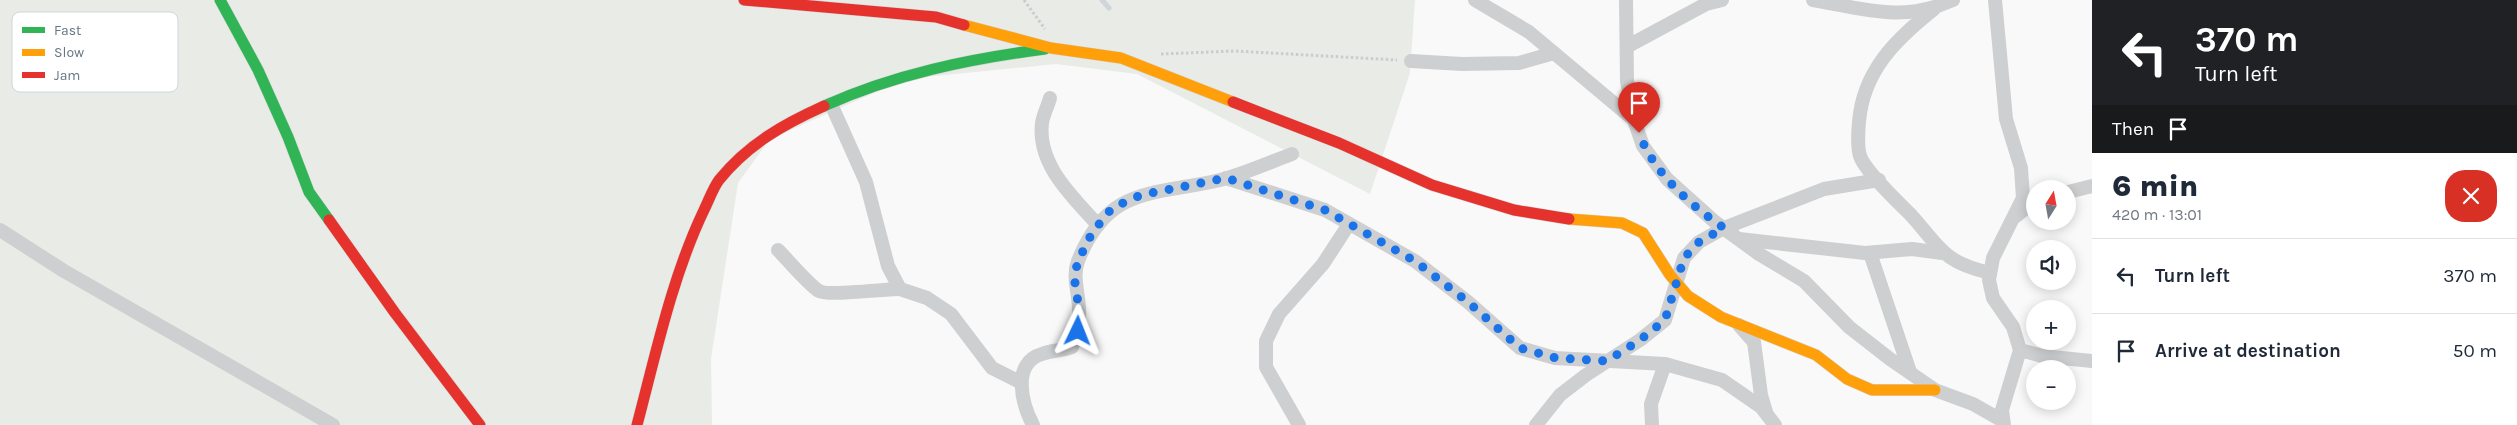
<!DOCTYPE html>
<meta charset="utf-8">
<style>
body{margin:0;font-family:Karla,sans-serif;background:#f2f2f3;color:#1f2937;height:100vh;display:flex;flex-direction:column;font-size:19px;white-space:nowrap}
*{box-sizing:border-box;margin:0}
p{font-size:16px;color:#747a83}
.icon{flex:none;width:28px;height:28px;fill:none;stroke:currentColor;stroke-width:2;stroke-linecap:round;stroke-linejoin:round}
.map{position:relative;flex:1;overflow:hidden}
.sheet{display:flex;flex-direction:column;background:#fff;width:425px}
.sheet>*{flex:none}
.top-card{background:#202124;color:#fff;overflow:hidden}
.needle{width:32px;rotate:11deg}
.fabs{position:absolute;left:2026px;top:180px;display:grid;gap:10px}
.fabs a{display:grid;place-items:center;width:50px;height:50px;border-radius:50%;background:#fff;box-shadow:0 2px 12px #0003;font-size:25px}
.pin{position:absolute;display:grid;place-items:center;width:42px;height:42px;color:#fff;margin:-51px -21px;border-radius:50% 50% 50% 0;rotate:-45deg;box-shadow:0 0 5px #0007}
.pin .icon{rotate:45deg}
.me{position:absolute;width:55px;margin:-28px;rotate:2deg;stroke-linejoin:round;filter:drop-shadow(0 0 4px #0008)}
.turn{display:flex;align-items:center;gap:18px;height:105px;padding:0 20px;font-size:22px}
.turn .icon{width:65px;height:65px;stroke-width:2.5}
.turn b{display:block;font-size:35px;line-height:42px}
.then{display:flex;align-items:center;height:48px;padding:0 20px;background:#0003;gap:10px;font-size:19px}
.round{display:grid;place-items:center;flex:none;width:52px;height:52px;border-radius:20px;background:#f2f2f3}
.overview{display:flex;align-items:center;justify-content:space-between;height:85px;padding:0 20px}
h1{font-size:30px;font-weight:800;line-height:38px}
ul{padding:0;list-style:none}
li{display:flex;align-items:center;gap:15px;height:75px;padding:0 20px;border-top:1px solid #e0e1e3}
li div{flex:1}
li b{display:block;font-size:19px}
li em{font-style:normal}
main{display:flex;flex:1;min-height:0}
.map>svg:first-child{display:block}
.green{fill:#e8ebe6}
.lines{fill:none;stroke-linecap:round;stroke-linejoin:round}
.stream{stroke:#ced6d9;stroke-width:5}
.fast-casing{stroke:#d5d6d7;stroke-width:12}
.slow-casing{stroke:#d5d6d7;stroke-width:12}
.jam-casing{stroke:#d5d6d7;stroke-width:12}
.path{stroke:#cbcccd;stroke-width:3;stroke-dasharray:2.5 2.5;stroke-linecap:butt}
.street{stroke:#cecfd0;stroke-width:14}
.fast{stroke:#30b455;stroke-width:11}
.slow{stroke:#ff9f0a;stroke-width:11}
.jam{stroke:#e5322d;stroke-width:11}
.route{stroke:#1a73e8;stroke-width:9;stroke-dasharray:0 16.2}
.key{fill:#fff;stroke:#d1d6da;stroke-width:1}
.key-label{font-size:14px;fill:#657683}
</style>
<main>
<div class="map">
<svg width="2092" height="425" viewBox="0 0 2092 425">
<rect width="100%" height="100%" fill="#f9f9f9"/>
<polygon class="green" points="0,0 1415,0 1410,73 1370,194 1137,74 1056,64 905,79 770,139 738,183 711,359 712,425 0,425"/>
<g class="lines">
<polyline class="stream" points="1102,0 1109,8"/>
<defs>
<g id="fast">
<polyline points="220,0 258,70 288,137 309,192 329,220"/>
<path d="M 824,106 C 895,74 969,59 1045,49"/>
</g>
<g id="slow">
<polyline points="964,25 1051,48 1121,58 1233,102"/>
<polyline points="1569,219 1622,223 1643,233 1670,275 1688,296 1721,317 1816,355 1847,379 1872,390 1935,390"/>
</g>
<g id="jam">
<polyline points="744,0 936,17 964,25"/>
<polyline points="1233,102 1339,143 1432,185 1514,210 1569,219"/>
<polyline points="329,220 395,313 480,425"/>
<path d="M 637,425 C 656,353 672,277 704,210 C 709,200 713,188 719,180 C 748,144 784,124 824,106"/>
</g>
</defs>
<use href="#fast" class="fast-casing"/>
<use href="#slow" class="slow-casing"/>
<use href="#jam" class="jam-casing"/>
<g class="path">
<polyline points="1024,0 1045,29"/>
<polyline points="1161,54 1235,51 1397,60"/>
</g>
<g class="street">
<polyline points="1475,0 1529,32 1634,120"/>
<polyline points="1626,0 1627,81 1634,120 1643,146 1667,179 1715,222 1759,254 1804,281 1849,327 1890,359 1935,390 1973,404 2003,421"/>
<path d="M 1813,0 C 1864,9 1903,23 1953,0"/>
<polyline points="1995,0 2006,119 2021,168 2023,198 1993,258 1989,280 1993,298 2013,327 2020,350 2002,410 2004,425"/>
<path d="M 1934,9 C 1896,39 1863,71 1859,122 C 1858,133 1857,146 1860,156 C 1865,171 1898,202 1910,214 C 1941,248 1942,262 1990,273"/>
<polyline points="1628,46 1706,4 1722,0"/>
<polyline points="1411,61 1462,64 1519,63 1554,53"/>
<path d="M 1050,98 C 1048,106 1043,115 1042,123 C 1037,165 1073,197 1098,225"/>
<polyline points="831,104 866,182 888,266 900,289 927,298 951,314 992,368 1020,382"/>
<polyline points="1226,178 1325,210 1415,261 1468,302 1520,348 1555,358 1665,364 1722,380 1761,407 1775,425"/>
<polyline points="2068,192 2092,186"/>
<polyline points="2016,216 2035,201"/>
<polyline points="0,230 64,271 333,425"/>
<polyline points="1739,239 1865,253 1912,249 1942,253"/>
<path d="M 778,250 C 788,260 809,285 819,291 C 826,296 887,289 900,289"/>
<polyline points="1870,253 1910,372"/>
<polyline points="1739,325 1754,342 1761,395 1766,412"/>
<polyline points="2020,350 2042,356 2092,361"/>
<path d="M 1033,425 C 1022,404 1011,363 1042,354 C 1052,350 1062,351 1072,347 C 1077,334 1080,323 1079,310 C 1079,293 1072,277 1078,261 C 1108,185 1153,196 1220,180 C 1244,174 1268,163 1292,154"/>
<polyline points="1299,425 1266,367 1266,341 1279,314 1323,264 1349,224"/>
<polyline points="1536,425 1560,395 1586,375 1640,340 1665,320 1684,258 1699,242 1724,228 1824,189 1879,180"/>
<polyline points="1652,425 1651,404 1665,364"/>
</g>
<use href="#fast" class="fast"/>
<use href="#slow" class="slow"/>
<use href="#jam" class="jam"/>
</g>
<g class="lines">
<path class="route" d="M 1078,331 L 1079,309 L 1075,283 L 1077,263 L 1092,233 L 1112,208 L 1141,195 L 1226,178 L 1325,210 L 1415,261 L 1468,302 L 1520,348 L 1556,358 L 1607,361 L 1640,340 L 1665,320 L 1684,258 L 1699,242 L 1724,228 C 1690,205 1653,172 1639,133"/>
</g>
<rect x="12" y="12" width="166" height="80" rx="8" class="key"/>
<rect x="22" y="27" width="23" height="6" fill="#30b455"/>
<rect x="22" y="49" width="23" height="7" fill="#ff9f0a"/>
<rect x="22" y="72" width="23" height="6" fill="#e5322d"/>
<g class="key-label">
<text x="54" y="35">Fast</text>
<text x="54" y="57">Slow</text>
<text x="54" y="80">Jam</text>
</g>
</svg>
<div class="fabs">
<a><svg class="needle" viewBox="-14 -14 28 28"><path d="M0-13l5 13h-10z" fill="#e53935"/><path d="M0 13l5-13h-10z" fill="#747a83"/></svg></a>
<a><svg class="icon" aria-label="sound" viewBox="0 0 24 24"><path d="M4 9h4l5-4v14l-5-4H4zM17 9q2 3 0 6"/></svg></a>
<a>+</a>
<a>−</a>
</div>
<div class="pin" style="left:1639px;top:133px;background:#d93025"><svg class="icon" aria-label="arrive" viewBox="0 0 24 24"><path d="M6 21V4h12l-3 4 3 4H6"/></svg></div>
<svg class="me" style="left:1078px;top:331px" viewBox="-20 -20 40 40"><path d="M0-17L14 15 0 8-14 15z" fill="#1a73e8" stroke="#fff" stroke-width="4"/></svg>
</div>
<section class="sheet">
<div class="top-card">
<div class="turn"><svg class="icon" aria-label="left" viewBox="0 0 24 24"><path d="M17 20v-9H6M10 6l-5 5 5 5"/></svg><div><b>370 m</b>Turn left</div></div>
<div class="then">Then<svg class="icon" aria-label="arrive" viewBox="0 0 24 24"><path d="M6 21V4h12l-3 4 3 4H6"/></svg></div>
</div>
<div class="overview"><div><h1>6 min</h1><p>420 m · 13:01</p></div><a class="round" style="background:#d93025;color:#fff"><svg class="icon" aria-label="close" viewBox="0 0 24 24"><path d="M6 6l12 12M18 6L6 18"/></svg></a></div>
<ul>
<li><svg class="icon" aria-label="left" viewBox="0 0 24 24"><path d="M17 20v-9H6M10 6l-5 5 5 5"/></svg><div><b>Turn left</b></div><em>370 m</em></li>
<li><svg class="icon" aria-label="arrive" viewBox="0 0 24 24"><path d="M6 21V4h12l-3 4 3 4H6"/></svg><div><b>Arrive at destination</b></div><em>50 m</em></li>
</ul>
</section>
</main>
